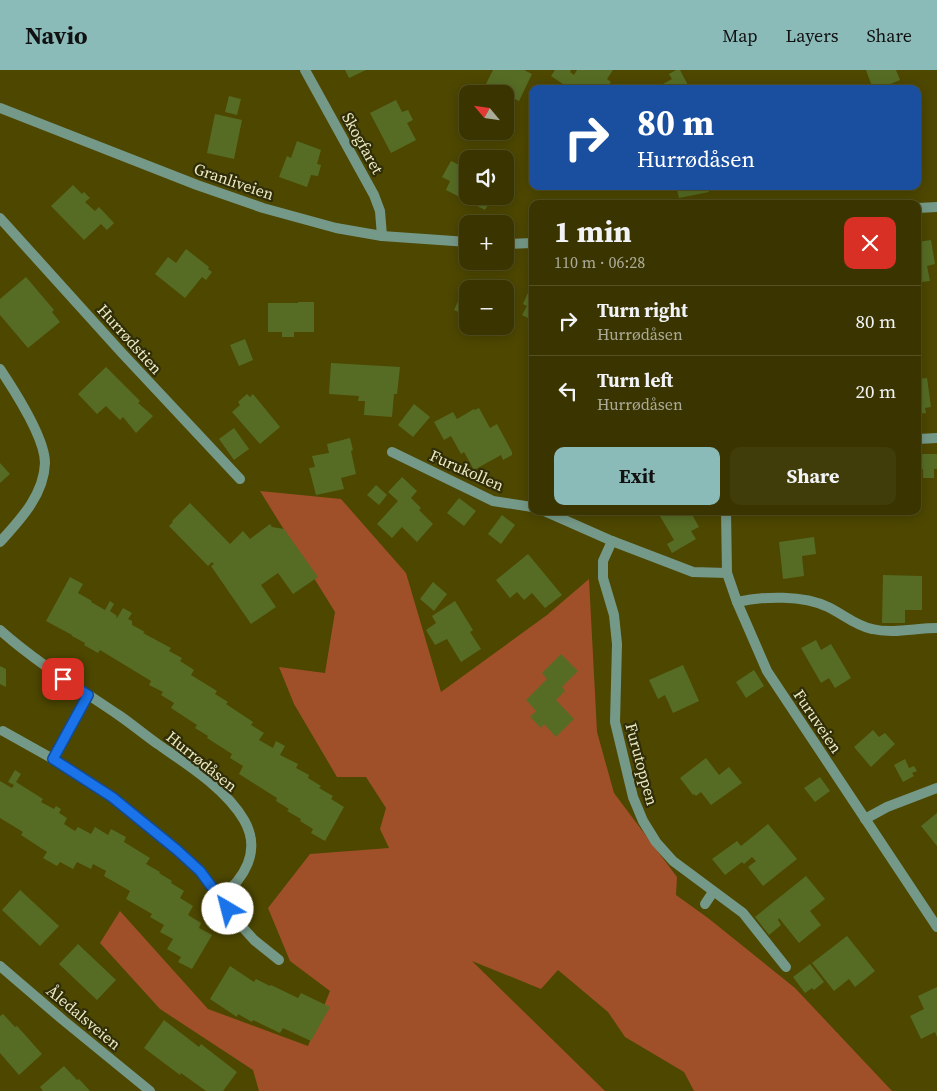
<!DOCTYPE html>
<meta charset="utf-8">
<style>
body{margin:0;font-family:"Source Serif 4",serif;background:#413d0a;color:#f1f3f6;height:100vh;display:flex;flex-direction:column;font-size:19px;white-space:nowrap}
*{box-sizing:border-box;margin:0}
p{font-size:16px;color:#abab99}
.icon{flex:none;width:28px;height:28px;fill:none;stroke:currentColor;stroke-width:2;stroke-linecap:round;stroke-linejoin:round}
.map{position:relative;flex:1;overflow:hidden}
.panel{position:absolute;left:529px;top:130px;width:392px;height:315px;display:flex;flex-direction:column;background:#3a3500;border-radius:10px;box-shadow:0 2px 12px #0003,0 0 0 1px #545022}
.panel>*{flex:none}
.top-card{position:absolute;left:529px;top:15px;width:392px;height:105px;border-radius:10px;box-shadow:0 2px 12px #0003,0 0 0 1px #545022;background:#1a4fa0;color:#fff;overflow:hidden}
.needle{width:32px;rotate:299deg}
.fabs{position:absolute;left:459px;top:15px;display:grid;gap:10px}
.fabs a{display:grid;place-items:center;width:55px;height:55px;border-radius:10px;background:#3a3500;box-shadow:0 2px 12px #0003,0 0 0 1px #545022;font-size:25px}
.pin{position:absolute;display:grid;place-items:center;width:42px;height:42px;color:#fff;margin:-21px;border-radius:10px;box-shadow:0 2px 8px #0006}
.me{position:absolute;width:55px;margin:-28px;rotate:323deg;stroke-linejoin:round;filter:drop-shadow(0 0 4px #0008)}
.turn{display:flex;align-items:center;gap:18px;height:105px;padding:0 25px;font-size:22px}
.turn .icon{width:65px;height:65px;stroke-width:2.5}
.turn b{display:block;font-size:35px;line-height:42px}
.round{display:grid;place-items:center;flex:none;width:52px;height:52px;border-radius:10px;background:#413d0a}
.summary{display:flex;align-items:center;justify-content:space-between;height:85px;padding:0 25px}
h1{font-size:30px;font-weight:700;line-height:38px}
.action{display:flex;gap:10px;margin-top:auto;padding:10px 25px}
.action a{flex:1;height:58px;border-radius:10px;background:#8bbbb9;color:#111;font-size:20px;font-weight:700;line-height:58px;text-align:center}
.action a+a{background:#413d0a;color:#f1f3f6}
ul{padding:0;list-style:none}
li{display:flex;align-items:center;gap:15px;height:70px;padding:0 25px;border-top:1px solid #545022}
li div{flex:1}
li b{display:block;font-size:19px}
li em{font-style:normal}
header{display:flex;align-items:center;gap:30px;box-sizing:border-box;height:70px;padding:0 25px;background:#8bbbb9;color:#111}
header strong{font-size:24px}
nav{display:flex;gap:28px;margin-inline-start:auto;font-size:18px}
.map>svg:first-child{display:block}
.green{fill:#9f5029}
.building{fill:#566c24}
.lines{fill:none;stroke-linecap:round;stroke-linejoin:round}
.street{stroke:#759988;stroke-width:10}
.route-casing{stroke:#114b97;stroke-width:12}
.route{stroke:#1a73e8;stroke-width:9}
.labels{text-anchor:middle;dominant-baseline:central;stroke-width:4.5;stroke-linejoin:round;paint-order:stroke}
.street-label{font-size:16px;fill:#eceac2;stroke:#302d09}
</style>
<header>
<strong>Navio</strong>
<nav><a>Map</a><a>Layers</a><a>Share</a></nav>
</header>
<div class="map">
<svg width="937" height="1021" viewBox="0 0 937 1021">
<rect width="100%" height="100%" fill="#4d4700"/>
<polygon class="green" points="260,421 341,429 406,503 441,622 547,545 589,509 597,662 614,723 677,807 676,825 708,848 795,918 892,1021 694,1021 684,1002 625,967 608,942 558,900 541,919 472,891 605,1021 259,1021 253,1000 160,939 100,873 120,841 208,939 308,976 330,921 290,891 268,838 310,784 389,778 380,759 386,738 366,707 337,707 294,634 279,597 325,603 335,542"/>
<g class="building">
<polygon points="345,0 366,0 349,8"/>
<polygon points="493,0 524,0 532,4 519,31 486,14"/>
<polygon points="555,0 571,0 570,2 574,5 577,0 613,0 607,9 611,12 606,19 566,19 566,16 551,6"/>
<polygon points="676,0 680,0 690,19 654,19 672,9 669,4"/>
<polygon points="866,0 896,0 900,10 879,19 873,19"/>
<polygon points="229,26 241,29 237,45 225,42"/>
<polygon points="396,30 402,42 408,40 413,50 407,53 416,70 391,83 370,43"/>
<polygon points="215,44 242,50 234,89 207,83"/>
<polygon points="297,71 321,80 317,94 321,95 318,106 311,105 307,117 279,107 287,86 291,88"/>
<polygon points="451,91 468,99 468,126 493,126 485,140 446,120 450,111 442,107"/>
<polygon points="73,115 82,124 84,122 90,128 85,132 95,141 99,137 114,153 107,160 101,154 84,170 51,136"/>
<polygon points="676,116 711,116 712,118 708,119 709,122 679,128"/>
<polygon points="931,170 935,194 927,196 930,211 921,212 918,198 918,172"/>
<polygon points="186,179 209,197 208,199 212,202 206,210 202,207 185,228 155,204 168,187 176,193"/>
<polygon points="26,207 54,240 52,242 60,252 28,278 0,245 0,229"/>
<polygon points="532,214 532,250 522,245 527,236 523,234"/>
<polygon points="465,217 468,218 468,246 454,240"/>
<polygon points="298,232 314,232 314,262 294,262 294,267 282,267 282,262 268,262 268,233 298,233"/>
<polygon points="245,269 253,290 239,296 230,275"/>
<polygon points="331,293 400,297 397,324 394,324 392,347 364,345 365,331 358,331 359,326 329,324"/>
<polygon points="106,297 140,331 138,333 153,346 136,363 123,347 120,350 106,336 97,344 78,324"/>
<polygon points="927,308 931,337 925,338 926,343 918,344 918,309"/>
<polygon points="247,324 250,327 253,324 280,357 260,374 232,342 240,335 238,332"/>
<polygon points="414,334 430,347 413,367 398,355"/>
<polygon points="479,338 490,358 497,354 512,382 512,385 503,390 501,385 474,400 464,382 461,384 451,366 444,370 434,352 453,342 457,349 474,339 475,340"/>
<polygon points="234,358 249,379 234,390 219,369"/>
<polygon points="350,368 353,380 351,381 356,404 341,408 344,419 316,425 309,398 315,397 312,386 329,383 327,374"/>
<polygon points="918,384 937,384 937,399 934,399 934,408 923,408 923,399 919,400"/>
<polygon points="0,393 10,404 0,413"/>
<polygon points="402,407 417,421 411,428 421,438 419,440 433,454 417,472 402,457 392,468 377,454 398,431 388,422"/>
<polygon points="376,415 387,425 379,435 367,425"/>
<polygon points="459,428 476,441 464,456 447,443"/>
<polygon points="190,433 230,474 243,461 250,469 270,454 272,457 284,459 318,507 293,524 278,503 261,515 276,537 251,554 211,496 214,494 212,492 208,496 169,456 173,452 172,451"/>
<polygon points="657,441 690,441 699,457 691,461 696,469 672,483 667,474 674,470"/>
<polygon points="502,445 515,455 501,474 488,464"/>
<polygon points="814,467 816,484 802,486 804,506 783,509 779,472"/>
<polygon points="528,484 562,525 545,538 532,523 524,530 517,522 510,528 496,510"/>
<polygon points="883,505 922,506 922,540 905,540 905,553 882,553"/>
<polygon points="70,507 83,514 78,523 92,531 91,532 105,540 110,531 114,534 110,541 117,546 116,548 117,548 123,538 132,543 128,549 132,551 132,555 145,562 143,563 171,578 169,581 182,588 180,591 194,600 191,605 217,621 215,624 228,632 226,634 253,652 251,655 264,663 259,670 273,678 276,671 285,676 280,685 298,694 296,698 309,705 308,708 321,716 319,718 333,726 331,729 344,737 325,771 311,763 313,759 300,751 301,749 287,741 289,739 276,731 277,728 239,704 243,696 230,688 232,684 207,668 208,666 195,658 197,655 171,638 174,633 161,625 163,622 149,615 151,611 100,580 98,583 84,575 85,573 72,566 72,565 46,551"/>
<polygon points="433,512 447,524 434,541 420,529"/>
<polygon points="455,531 473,560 470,562 481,579 461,592 447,569 435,575 426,560 436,553 432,546"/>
<polygon points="816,570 821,580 831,574 851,608 835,618 829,608 821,613 801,578"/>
<polygon points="561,584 578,601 562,617 565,621 556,630 574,649 556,667 544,654 541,658 530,647 536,641 526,630 547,609 542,603"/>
<polygon points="683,595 699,631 673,643 665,625 658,629 649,610"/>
<polygon points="0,596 6,599 6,617 0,614"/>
<polygon points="754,600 764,616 746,628 736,612"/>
<polygon points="873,660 879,667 885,663 895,674 871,697 854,677"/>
<polygon points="706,688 719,705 729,697 742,713 711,735 701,722 696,726 694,724 693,725 680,708"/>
<polygon points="905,689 909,698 914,696 917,701 912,703 914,706 903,712 894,695"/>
<polygon points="15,700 21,704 16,712 43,729 41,732 54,739 56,736 61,739 59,743 67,748 64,754 75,761 78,757 91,764 95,757 108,765 111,759 126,767 124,772 150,788 146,794 160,802 159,803 172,811 171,813 184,821 180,828 193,836 188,845 201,853 199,858 212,865 192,899 178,892 181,887 167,879 173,869 160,862 164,855 150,847 152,844 126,829 130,821 104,806 106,801 93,794 91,799 77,792 73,799 60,792 57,796 43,788 47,782 21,765 23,762 0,748 0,711 12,718 14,715 8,712"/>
<polygon points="820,707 830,721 815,732 804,718"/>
<polygon points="937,743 937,776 921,756"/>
<polygon points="768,754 797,789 763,816 748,797 756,791 752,787 744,794 742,792 725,805 712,789 737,771 741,776"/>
<polygon points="806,806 825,829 810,841 821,855 799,873 779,848 778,850 781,855 769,865 755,847"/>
<polygon points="20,820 59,856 40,876 2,840"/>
<polygon points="847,866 875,901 855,917 849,909 834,921 812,893"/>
<polygon points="78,874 116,910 97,930 59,894"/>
<polygon points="810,894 824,912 814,920 812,918 805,923 793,907"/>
<polygon points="230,896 254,912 256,909 270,916 271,915 298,928 301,923 330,937 311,971 283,958 280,963 253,950 252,952 238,944 237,947 210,929"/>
<polygon points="937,917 937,967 935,962 921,969 910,946 924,939 918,926"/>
<polygon points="3,944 15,957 17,956 42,984 19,1005 0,983 0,946"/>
<polygon points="164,950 199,977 201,974 237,1002 223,1021 206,1021 181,1003 180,1005 144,978"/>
<polygon points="64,996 77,1010 79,1009 90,1021 43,1021 40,1017"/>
</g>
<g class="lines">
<g class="street">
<polyline points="305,0 374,125 380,141 382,166"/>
<polyline points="0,38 197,115 263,138 336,158 382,166 468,172"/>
<polyline points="918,138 937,137"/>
<polyline points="0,148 121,282 240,409"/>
<polyline points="505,174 532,173"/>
<path d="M 0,299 C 14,320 45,368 45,393 C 44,425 20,450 0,472"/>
<polyline points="918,369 937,368"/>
<polyline points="392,382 493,431 532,437"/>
<polyline points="544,441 612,471 693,502 727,503"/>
<polyline points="726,441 727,503 737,532 767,601 937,857"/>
<polyline points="612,471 603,491 603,508 614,545 617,574 615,652 633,727 643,751 656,772 673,791 743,843 786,897"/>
<path d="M 737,532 C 764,526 803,525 828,537 C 843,544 856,556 872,559 C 893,564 916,558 937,558"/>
<path d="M 0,560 C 37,593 79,618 120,646 C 133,655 146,666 159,675 C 188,695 226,719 244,750 C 262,781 244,809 220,828"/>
<polyline points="3,661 53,689 112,727 177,780 200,801 236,850 254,870 279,890"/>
<polyline points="53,689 88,625"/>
<polyline points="865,749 887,737 937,718"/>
<polyline points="705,834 713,822"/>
<polyline points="0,896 63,950 150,1021"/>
</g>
</g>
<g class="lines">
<defs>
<polyline id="route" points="63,609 88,625 53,689 112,727 177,780 200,801 228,839"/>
</defs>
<use href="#route" class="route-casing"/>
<use href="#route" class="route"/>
</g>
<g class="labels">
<g class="street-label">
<text transform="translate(363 73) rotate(61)">Skogfaret</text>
<text transform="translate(234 111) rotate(19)">Granliveien</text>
<text transform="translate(130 269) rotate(48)">Hurrødstien</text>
<text transform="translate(467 400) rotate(24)">Furukollen</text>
<text transform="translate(818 651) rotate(56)">Furuveien</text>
<text transform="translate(202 691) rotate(39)">Hurrødåsen</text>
<text transform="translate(642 694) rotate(75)">Furutoppen</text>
<text transform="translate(84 947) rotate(40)">Åledalsveien</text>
</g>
</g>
</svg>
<div class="fabs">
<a><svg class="needle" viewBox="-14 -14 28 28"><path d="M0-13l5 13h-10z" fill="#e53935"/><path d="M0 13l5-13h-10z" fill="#abab99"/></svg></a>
<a><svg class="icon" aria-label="sound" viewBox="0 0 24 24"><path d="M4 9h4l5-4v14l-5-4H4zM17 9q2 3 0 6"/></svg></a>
<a>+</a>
<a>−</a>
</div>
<div class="pin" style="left:63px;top:609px;background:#d93025"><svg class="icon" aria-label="arrive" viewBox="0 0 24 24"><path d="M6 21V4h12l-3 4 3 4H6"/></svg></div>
<svg class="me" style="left:228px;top:839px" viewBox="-20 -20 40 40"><circle r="19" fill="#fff"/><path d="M0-13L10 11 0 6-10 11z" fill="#1a73e8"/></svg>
<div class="top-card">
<div class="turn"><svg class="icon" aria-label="right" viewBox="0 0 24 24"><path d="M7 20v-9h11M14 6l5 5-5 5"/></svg><div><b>80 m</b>Hurrødåsen</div></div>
</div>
<section class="panel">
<div class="summary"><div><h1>1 min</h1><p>110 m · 06:28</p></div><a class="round" style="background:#d93025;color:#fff"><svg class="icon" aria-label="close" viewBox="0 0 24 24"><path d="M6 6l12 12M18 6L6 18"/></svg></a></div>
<ul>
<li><svg class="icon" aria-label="right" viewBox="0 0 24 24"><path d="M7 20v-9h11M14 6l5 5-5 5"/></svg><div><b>Turn right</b><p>Hurrødåsen</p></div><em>80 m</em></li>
<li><svg class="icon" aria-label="left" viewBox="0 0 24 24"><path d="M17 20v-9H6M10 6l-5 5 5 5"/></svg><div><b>Turn left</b><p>Hurrødåsen</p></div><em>20 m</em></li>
</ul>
<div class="action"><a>Exit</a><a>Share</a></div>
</section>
</div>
